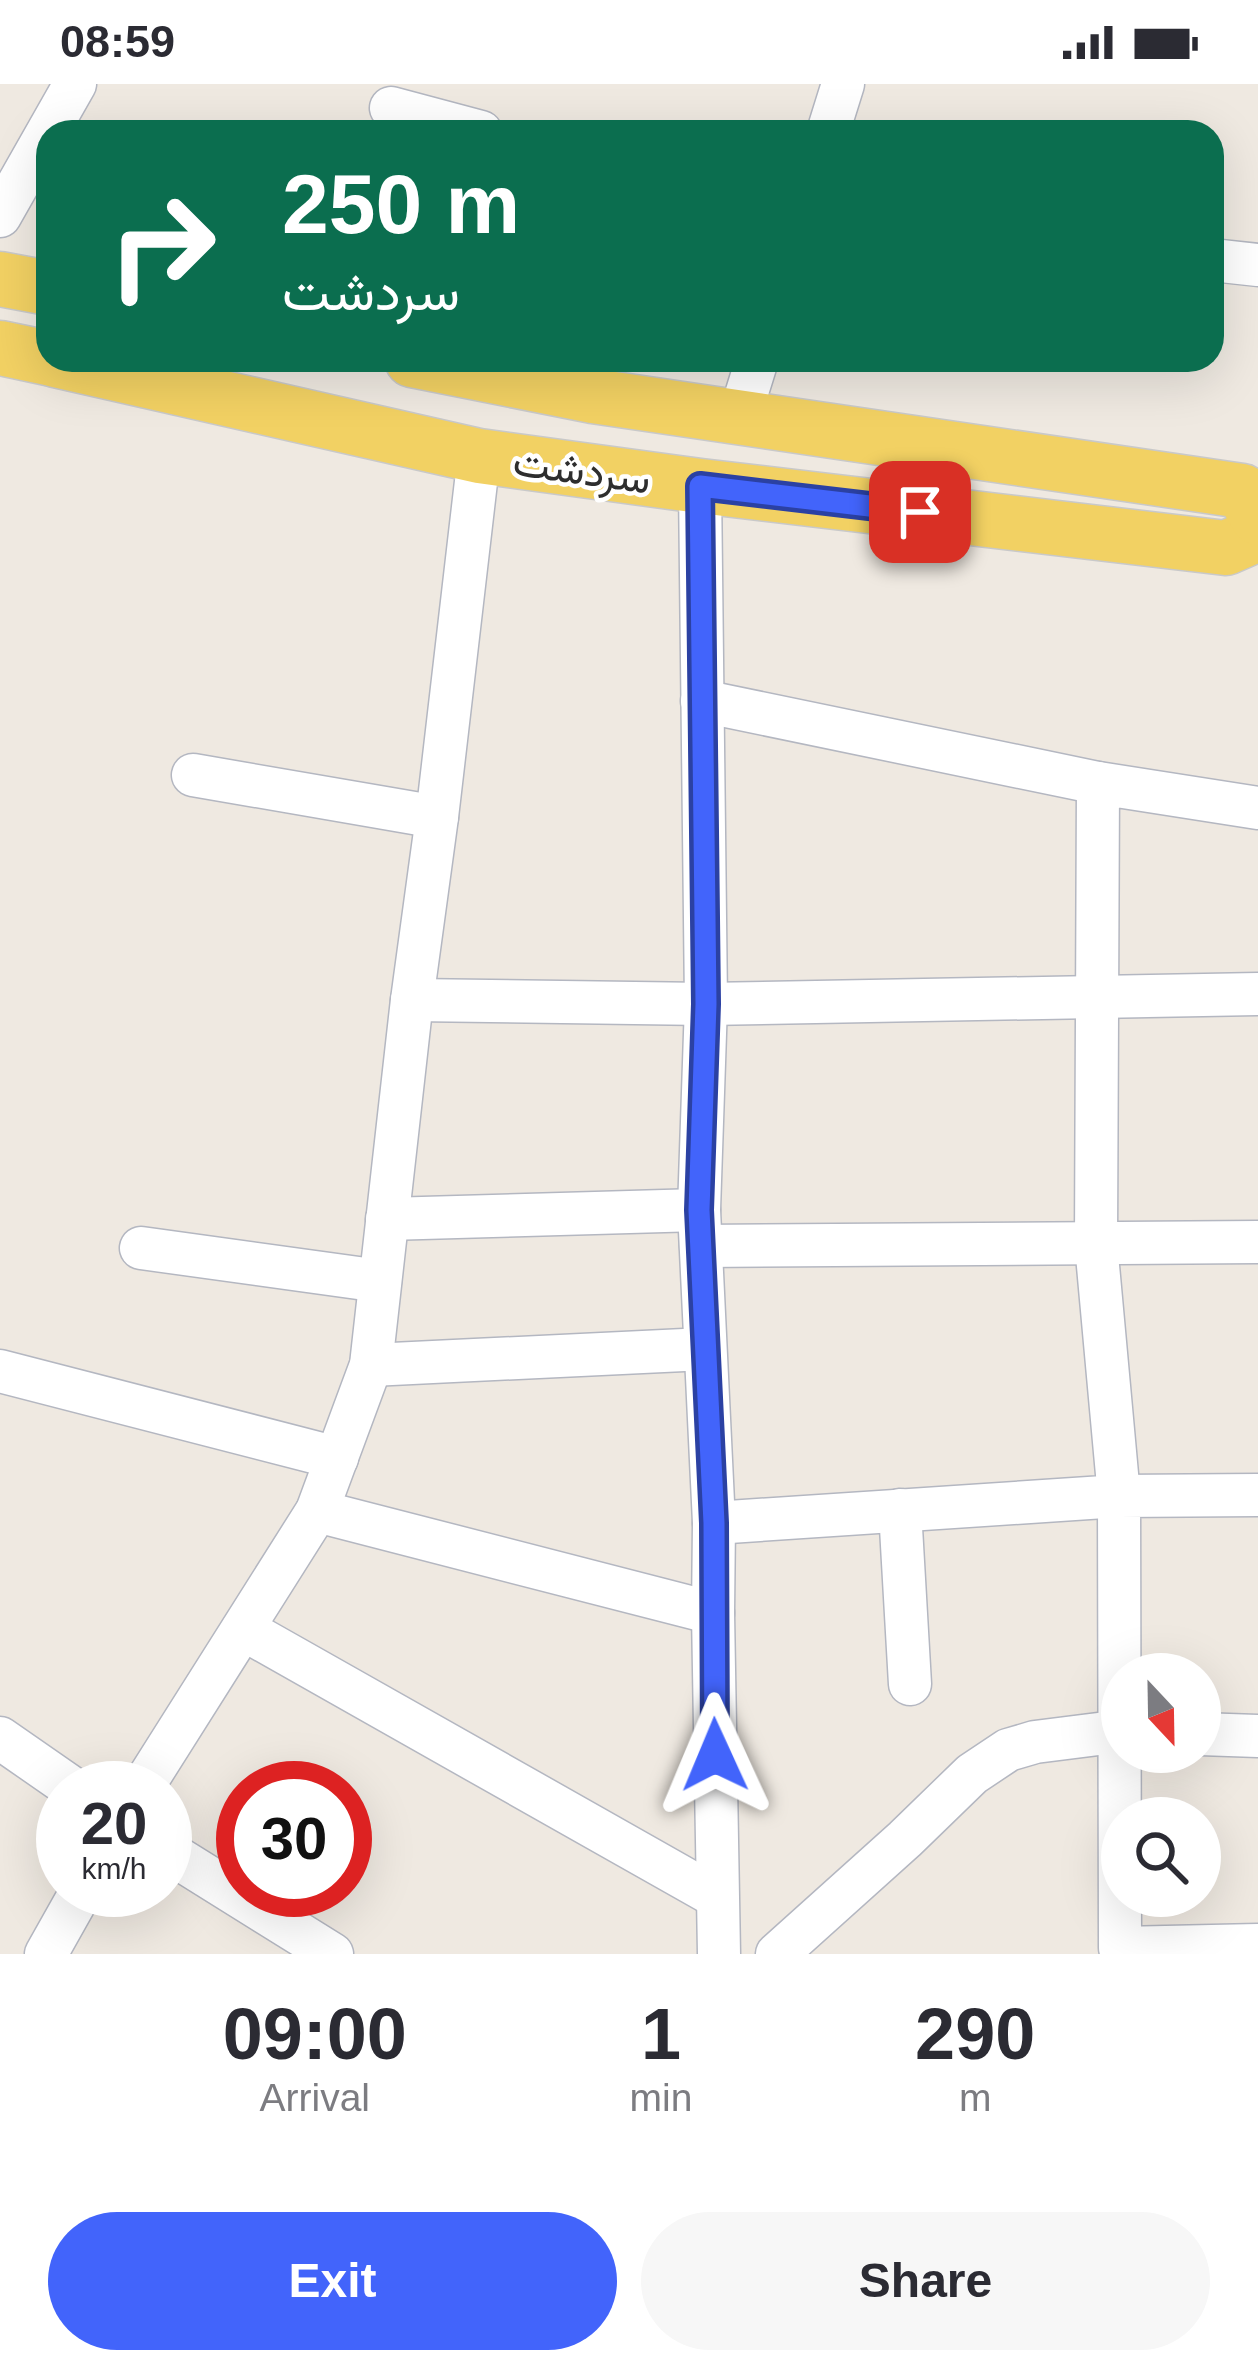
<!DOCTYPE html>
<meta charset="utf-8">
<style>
body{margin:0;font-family:Arial,Vazirmatn,sans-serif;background:#f7f7f7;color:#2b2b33;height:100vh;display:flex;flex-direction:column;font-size:45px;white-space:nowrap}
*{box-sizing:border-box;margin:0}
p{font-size:39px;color:#7c7c81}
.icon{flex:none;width:66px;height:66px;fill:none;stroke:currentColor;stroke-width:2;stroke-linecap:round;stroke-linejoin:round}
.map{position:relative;height:1870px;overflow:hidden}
.sheet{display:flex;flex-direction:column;background:#fff;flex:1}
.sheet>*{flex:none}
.top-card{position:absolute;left:36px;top:36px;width:1188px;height:252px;border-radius:36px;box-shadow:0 12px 48px #0002;background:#0b6e4f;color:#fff;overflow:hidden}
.needle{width:78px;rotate:158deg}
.controls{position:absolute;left:1101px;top:1569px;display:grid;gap:24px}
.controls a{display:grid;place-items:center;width:120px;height:120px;border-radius:50%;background:#fff;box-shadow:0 12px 48px #0002;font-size:60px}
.speed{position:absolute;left:36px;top:1677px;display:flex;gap:24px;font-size:60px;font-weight:700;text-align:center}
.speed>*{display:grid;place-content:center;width:156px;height:156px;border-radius:50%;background:#fff;box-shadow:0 12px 48px #0002;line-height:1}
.speed small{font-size:30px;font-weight:400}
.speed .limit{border:18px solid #d22;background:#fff;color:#111}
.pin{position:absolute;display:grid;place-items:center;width:102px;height:102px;color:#fff;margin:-51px;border-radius:24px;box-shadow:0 6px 18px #0006}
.me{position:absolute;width:132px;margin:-66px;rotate:359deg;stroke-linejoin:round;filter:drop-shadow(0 0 9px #0008)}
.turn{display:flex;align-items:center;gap:42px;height:252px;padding:0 48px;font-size:54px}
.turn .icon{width:156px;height:156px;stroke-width:2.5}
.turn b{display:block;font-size:84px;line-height:102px}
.eta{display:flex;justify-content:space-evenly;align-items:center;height:204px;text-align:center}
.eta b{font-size:72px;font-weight:700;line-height:84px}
.primary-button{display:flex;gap:24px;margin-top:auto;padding:24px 48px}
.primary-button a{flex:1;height:138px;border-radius:72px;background:#4264fb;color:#fff;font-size:48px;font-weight:700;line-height:138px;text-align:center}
.primary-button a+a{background:#f7f7f7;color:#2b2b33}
.status{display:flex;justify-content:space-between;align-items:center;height:84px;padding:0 60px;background:#fff;direction:ltr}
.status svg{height:33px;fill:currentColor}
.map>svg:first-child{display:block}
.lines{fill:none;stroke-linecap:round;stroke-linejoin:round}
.minor-casing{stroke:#b4b7c1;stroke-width:45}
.major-casing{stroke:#c9c9c9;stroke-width:57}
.minor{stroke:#fff;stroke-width:42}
.major{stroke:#f2d163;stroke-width:54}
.route-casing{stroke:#2b41a3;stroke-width:30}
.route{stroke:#4264fb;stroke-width:21}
.labels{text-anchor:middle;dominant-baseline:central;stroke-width:9;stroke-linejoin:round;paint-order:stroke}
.street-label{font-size:42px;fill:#2e2e2e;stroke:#fff}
</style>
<div class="status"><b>08:59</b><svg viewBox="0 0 49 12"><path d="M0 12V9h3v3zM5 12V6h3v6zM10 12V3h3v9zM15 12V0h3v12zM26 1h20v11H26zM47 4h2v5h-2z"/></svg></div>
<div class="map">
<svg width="1258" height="1870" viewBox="0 0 1258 1870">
<rect width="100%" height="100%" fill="#efe9e1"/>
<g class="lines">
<defs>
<g id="minor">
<polyline points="391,24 481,48"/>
<polyline points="828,48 843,0"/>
<polyline points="0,132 75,0"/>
<polyline points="1212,176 1258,181"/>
<polyline points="739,334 757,276"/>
<polyline points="700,402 706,920 699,1126 714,1439 713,1529 719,1870"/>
<polyline points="702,617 1098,699"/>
<polyline points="193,691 437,733"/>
<polyline points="412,916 706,920 1258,910"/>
<polyline points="387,1135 699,1126"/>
<polyline points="701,1162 1258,1158"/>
<polyline points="141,1164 380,1197"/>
<polyline points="371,1281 705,1265"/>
<polyline points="0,1287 337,1374"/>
<polyline points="1258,1411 1119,1412 1120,1864 1258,1861"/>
<polyline points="900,1426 910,1600"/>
<polyline points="317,1427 713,1529"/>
<polyline points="714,1439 1119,1412 1096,1160 1098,699 1258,724"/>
<polyline points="243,1545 717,1813"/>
<polyline points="1200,1650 1258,1652"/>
<polyline points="0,1654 72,1704"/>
<polyline points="142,1704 317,1427 371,1281 412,916 437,733 479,372"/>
<polyline points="165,1766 332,1870"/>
<polyline points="46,1870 82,1806"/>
<polyline points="777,1870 905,1755 972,1690 1008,1666 1035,1658 1122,1647"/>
</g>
<g id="major">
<polyline points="0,195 48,204"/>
<polyline points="0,264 48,274"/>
<polyline points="55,276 479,372 700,402 1226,464 1258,450"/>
<polyline points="412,276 593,312 1242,407 1258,434"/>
</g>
</defs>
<use href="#minor" class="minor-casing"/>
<use href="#major" class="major-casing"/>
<use href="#minor" class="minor"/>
<use href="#major" class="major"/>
</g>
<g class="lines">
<defs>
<polyline id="route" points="715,1671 714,1439 699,1126 706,920 700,402 920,428"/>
</defs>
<use href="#route" class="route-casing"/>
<use href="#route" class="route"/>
</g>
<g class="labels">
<g class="street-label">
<text transform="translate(582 386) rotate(8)">سردشت</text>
</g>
</g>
</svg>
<div class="controls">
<a><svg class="needle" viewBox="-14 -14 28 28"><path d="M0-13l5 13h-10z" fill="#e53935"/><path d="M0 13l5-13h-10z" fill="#7c7c81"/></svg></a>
<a><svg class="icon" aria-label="search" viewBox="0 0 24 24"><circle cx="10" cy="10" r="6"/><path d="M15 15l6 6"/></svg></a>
</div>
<div class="speed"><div>20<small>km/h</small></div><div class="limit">30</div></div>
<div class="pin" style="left:920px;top:428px;background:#d93025"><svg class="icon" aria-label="arrive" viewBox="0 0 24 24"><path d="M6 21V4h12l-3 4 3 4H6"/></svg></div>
<svg class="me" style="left:715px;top:1671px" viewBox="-20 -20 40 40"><path d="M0-17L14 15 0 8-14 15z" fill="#4264fb" stroke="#fff" stroke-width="4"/></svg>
<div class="top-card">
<div class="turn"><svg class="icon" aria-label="right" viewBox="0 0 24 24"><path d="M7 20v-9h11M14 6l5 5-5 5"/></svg><div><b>250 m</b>سردشت</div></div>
</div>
</div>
<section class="sheet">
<div class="eta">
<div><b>09:00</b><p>Arrival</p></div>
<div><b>1</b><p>min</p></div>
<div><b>290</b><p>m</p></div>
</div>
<div class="primary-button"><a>Exit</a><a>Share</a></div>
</section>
